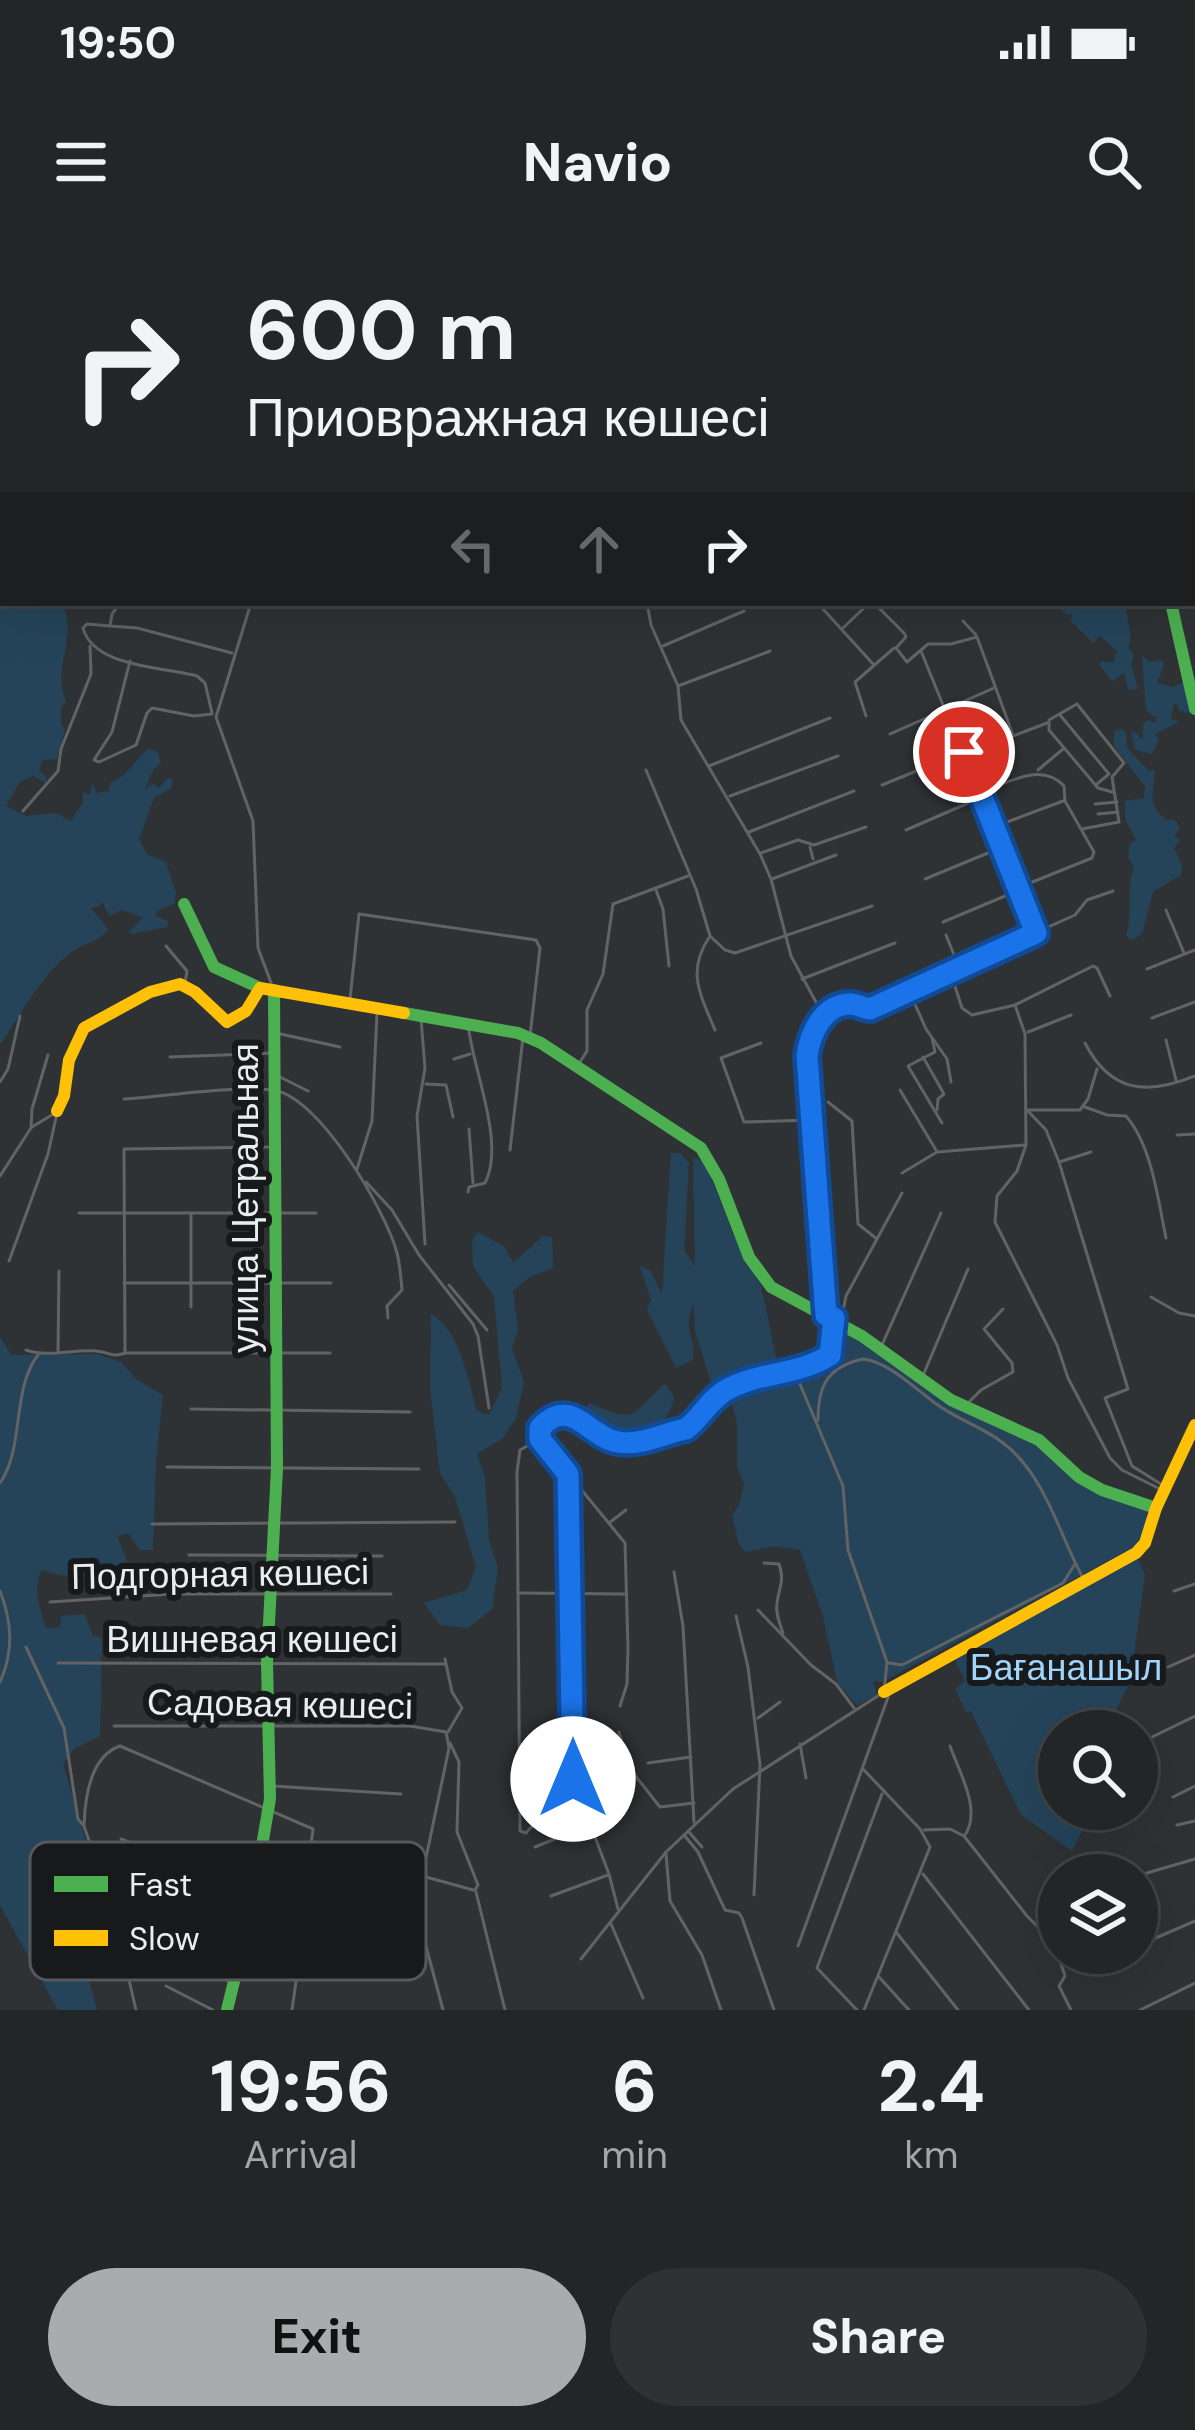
<!DOCTYPE html>
<meta charset="utf-8">
<style>
body{margin:0;font-family:"DM Sans",sans-serif;background:#2f3233;color:#f1f3f6;height:100vh;display:flex;flex-direction:column;font-size:45px;white-space:nowrap}
*{box-sizing:border-box;margin:0}
p{font-size:39px;color:#a3a5a7}
.icon{flex:none;width:66px;height:66px;fill:none;stroke:currentColor;stroke-width:2;stroke-linecap:round;stroke-linejoin:round}
.map{position:relative;height:1770px;overflow:hidden}
.side{display:flex;flex-direction:column;background:#232627;flex:1}
.side>*{flex:none}
.banner{position:absolute;left:0px;top:0px;width:1197px;height:366px;box-shadow:0 12px 48px #0002,0 0 0 3px #404344;background:#232627;color:#f1f3f6;overflow:hidden}
.tools{position:absolute;left:1038px;top:1470px;display:grid;gap:24px}
.tools a{display:grid;place-items:center;width:120px;height:120px;border-radius:50%;background:#232627;box-shadow:0 12px 48px #0002,0 0 0 3px #404344;font-size:60px}
.pin{position:absolute;display:grid;place-items:center;width:102px;height:102px;color:#fff;margin:-51px;border:6px solid #fff;border-radius:50%;box-shadow:0 3px 12px #0007}
.me{position:absolute;width:132px;margin:-66px;rotate:0deg;stroke-linejoin:round;filter:drop-shadow(0 0 9px #0008)}
.turn{display:flex;align-items:center;gap:42px;height:252px;padding:0 48px;font-size:54px}
.turn .icon{width:156px;height:156px;stroke-width:2.5}
.turn b{display:block;font-size:84px;line-height:102px}
.lanes{display:flex;align-items:center;height:114px;padding:0 48px;background:#0003;justify-content:center;gap:60px;direction:ltr}
.lanes .off{opacity:.35}
.eta{display:flex;justify-content:space-evenly;align-items:center;height:204px;text-align:center}
.eta b{font-size:72px;font-weight:800;line-height:84px}
.action{display:flex;gap:24px;margin-top:auto;padding:24px 48px}
.action a{flex:1;height:138px;border-radius:72px;background:#a9acae;color:#111;font-size:48px;font-weight:800;line-height:138px;text-align:center}
.action a+a{background:#2f3233;color:#f1f3f6}
.status{display:flex;justify-content:space-between;align-items:center;height:84px;padding:0 60px;background:#232627;direction:ltr}
.status svg{height:33px;fill:currentColor}
header{display:flex;justify-content:space-between;align-items:center;height:156px;padding:0 48px;background:#232627;font-size:54px;font-weight:800}
.map>svg:first-child{display:block}
.green{fill:#25445a}
.lines{fill:none;stroke-linecap:round;stroke-linejoin:round}
.river{stroke:#05263a;stroke-width:8}
.street{stroke:#626364;stroke-width:3}
.fast{stroke:#4caf50;stroke-width:12}
.slow{stroke:#ffc107;stroke-width:12}
.route-casing{stroke:#114b97;stroke-width:30}
.route{stroke:#1a73e8;stroke-width:21}
.labels{text-anchor:middle;dominant-baseline:central;stroke-width:12;stroke-linejoin:round;paint-order:stroke}
.street-label{font-size:36px;fill:#eaedef;stroke:#17191b}
.park-label{font-size:36px;fill:#a1d4fa;stroke:#17191b}
.key{fill:#17191b;stroke:#56595b;stroke-width:3}
.key-label{font-size:33px;fill:#eaedef}
</style>
<div class="status"><b>19:50</b><svg viewBox="0 0 49 12"><path d="M0 12V9h3v3zM5 12V6h3v6zM10 12V3h3v9zM15 12V0h3v12zM26 1h20v11H26zM47 4h2v5h-2z"/></svg></div>
<header><svg class="icon" aria-label="menu" viewBox="0 0 24 24"><path d="M4 6h16M4 12h16M4 18h16"/></svg>Navio<svg class="icon" aria-label="search" viewBox="0 0 24 24"><circle cx="10" cy="10" r="6"/><path d="M15 15l6 6"/></svg></header>
<div class="map">
<svg width="1195" height="1770" viewBox="0 0 1195 1770">
<rect width="100%" height="100%" fill="#2f3234"/>
<g class="green">
<path d="M 0,0 L 309,0 L 3,3 L 3,363 L 62,363 C 79,399 51,425 66,462 L 61,468 L 61,484 L 65,489 L 57,519 L 43,520 L 39,530 L 47,537 L 46,543 L 33,536 L 20,542 L 6,566 L 27,576 L 56,573 L 71,581 L 83,562 L 83,552 L 90,555 L 92,543 L 97,553 L 109,551 L 111,542 C 130,535 134,520 148,509 L 158,512 L 161,523 L 153,530 L 145,549 L 153,544 L 159,548 L 168,538 L 173,538 L 171,549 L 154,558 L 139,599 L 147,614 L 166,622 L 176,653 L 174,664 L 159,670 L 155,676 L 168,681 L 167,687 L 132,694 L 129,691 L 143,678 L 122,670 L 110,676 L 102,662 L 98,667 L 91,668 L 108,689 C 98,704 82,703 69,714 C 40,737 20,775 0,805 Z"/>
<polygon points="1054,363 1125,363 1131,398 1128,408 1134,415 1131,424 1138,449 1128,450 1124,433 1112,441 1099,424 1103,421 1113,423 1117,411 1100,396 1093,403 1071,381 1073,375 1066,374"/>
<polygon points="1142,415 1149,422 1161,420 1164,424 1157,443 1174,447 1185,441 1191,474 1179,470 1176,463 1173,466 1171,479 1179,482 1155,494 1159,500 1152,514 1135,510 1131,493 1134,491 1143,500 1143,484 1148,480 1156,483 1156,478 1146,470"/>
<path d="M 1121,489 L 1126,492 L 1127,508 L 1149,531 L 1155,530 C 1154,554 1146,562 1166,580 L 1174,579 L 1180,587 L 1175,596 L 1180,600 L 1174,608 L 1182,625 L 1181,635 L 1153,652 L 1142,694 L 1131,700 L 1126,695 C 1134,673 1125,652 1134,627 L 1128,617 L 1130,603 L 1136,600 L 1125,579 L 1125,561 L 1144,558 L 1145,546 L 1114,506 L 1114,491 Z"/>
<path d="M 671,913 L 680,913 L 689,923 L 684,1010 L 695,1026 L 693,918 L 705,921 L 733,994 L 761,1046 L 779,1131 L 713,1149 L 695,1091 L 694,1063 C 681,1094 698,1096 692,1120 L 676,1128 L 647,1070 L 651,1060 L 640,1026 L 650,1030 L 662,1054 Z"/>
<path d="M 478,992 L 505,1007 L 513,1023 L 543,996 L 552,997 L 553,1028 L 530,1037 L 513,1051 L 518,1090 L 512,1109 L 524,1142 L 516,1178 L 503,1198 L 477,1214 L 485,1238 L 489,1299 L 498,1328 L 492,1369 L 468,1388 L 440,1385 L 424,1363 L 467,1350 L 476,1327 L 455,1257 L 440,1233 L 430,1148 L 431,1074 C 460,1090 468,1140 477,1171 L 489,1175 L 502,1148 L 494,1057 L 473,1026 L 472,1000 Z"/>
<polygon points="834,1078 923,1145 986,1175 1005,1189 1011,1185 1055,1214 1087,1248 1148,1269 1144,1293 1132,1308 882,1442 873,1441 877,1455 857,1465 837,1442 823,1376 800,1310 774,1306 745,1312 739,1305 732,1275 739,1265 744,1244 737,1227 737,1184 730,1155 781,1138 820,1119"/>
<path d="M 0,1097 L 11,1115 L 98,1114 L 121,1122 L 136,1139 L 163,1155 L 156,1220 L 153,1310 L 140,1310 L 128,1293 L 117,1296 L 127,1321 C 100,1331 68,1344 42,1329 C 32,1347 40,1368 46,1388 L 60,1387 L 61,1376 L 85,1374 L 92,1395 L 102,1398 L 100,1496 L 74,1509 L 63,1524 L 103,1659 L 84,1667 L 66,1656 L 97,1770 L 58,1770 L 0,1665 Z"/>
<path d="M 665,1144 L 674,1156 C 670,1199 603,1210 584,1171 L 589,1163 C 640,1185 628,1175 665,1144 Z"/>
<polygon points="1136,1313 1145,1335 1130,1442 1111,1480 1111,1491 1059,1491 1059,1569 1093,1569 1072,1611 1021,1575 971,1471 966,1472 955,1449 965,1441 954,1418"/>
</g>
<g class="lines">
<g class="river">
<polyline points="1133,0 1137,3"/>
<polyline points="1194,75 1195,79"/>
</g>
<g class="street">
<polyline points="407,0 408,3"/>
<polyline points="534,0 536,3"/>
<polyline points="571,0 573,3"/>
<polyline points="637,0 638,3"/>
<polyline points="725,0 727,3"/>
<polyline points="968,0 969,0"/>
<polyline points="1000,0 1002,3"/>
<polyline points="1049,0 1051,3"/>
<polyline points="1120,0 1124,3"/>
<polyline points="1144,0 1148,3"/>
<polyline points="1182,0 1185,3"/>
<polyline points="1194,13 1195,14"/>
<polyline points="1194,54 1195,56"/>
<polyline points="120,363 112,374 110,386 137,388 232,413"/>
<polyline points="251,363 216,477 253,581 258,708 273,748"/>
<polyline points="647,363 651,385 678,446 681,480 760,614 771,639 791,716 823,775"/>
<polyline points="863,363 875,364 904,393 906,397 896,408 907,422 928,404 951,404 977,397 1013,495"/>
<polyline points="823,369 874,425"/>
<polyline points="963,381 976,395"/>
<path d="M 110,386 L 87,384 L 83,388 C 93,427 163,427 197,436 L 205,443 L 212,473"/>
<polyline points="843,388 866,366"/>
<polyline points="663,406 744,371"/>
<polyline points="921,411 1036,693"/>
<polyline points="130,421 112,492 94,520 99,522 136,505 147,473 152,468 194,476 212,474"/>
<polyline points="678,446 770,411"/>
<polyline points="1060,475 1109,534 1097,544"/>
<polyline points="866,476 855,442 894,408"/>
<polyline points="890,494 994,448"/>
<polyline points="966,514 1047,483"/>
<polyline points="709,526 830,478"/>
<path d="M 646,530 L 696,649 L 710,696 C 686,731 700,754 715,790"/>
<polyline points="1038,530 1063,509"/>
<polyline points="882,545 963,512"/>
<path d="M 983,551 C 1011,542 1041,522 1064,546 L 1065,561 L 1094,612 L 1092,618 L 1020,647"/>
<polyline points="730,556 838,516"/>
<polyline points="1095,564 1117,562"/>
<polyline points="23,571 58,531 61,509 91,434 90,406"/>
<polyline points="1098,574 1118,572"/>
<polyline points="994,587 1063,561"/>
<polyline points="1082,589 1119,582 1112,537 1124,523 1077,464 1049,480 1049,490 1098,548 1112,552"/>
<polyline points="906,590 980,558"/>
<polyline points="749,592 854,551"/>
<polyline points="810,607 813,619"/>
<polyline points="761,613 798,600 814,605 866,587"/>
<polyline points="772,639 836,615"/>
<polyline points="925,639 1000,608"/>
<polyline points="656,650 663,669 669,726"/>
<polyline points="1166,670 1184,713"/>
<polyline points="943,682 1017,651"/>
<polyline points="946,695 958,725"/>
<polyline points="710,696 725,710 735,713 872,666"/>
<polyline points="166,706 187,731 185,743"/>
<polyline points="1147,729 1195,710"/>
<polyline points="952,730 1075,675 1087,660 1113,651"/>
<polyline points="802,739 895,703"/>
<polyline points="910,753 926,789 947,819 951,842"/>
<polyline points="350,759 359,674 536,700 540,708 530,796"/>
<polyline points="1015,765 1025,794 1026,905 1017,931 997,956 995,982 1057,1105 1068,1138 1110,1218 1122,1230 1162,1250"/>
<polyline points="1152,778 1195,762"/>
<polyline points="421,779 425,828 417,876 425,1004"/>
<path d="M 468,784 C 472,828 506,902 485,943 L 469,947 L 468,952"/>
<polyline points="1028,792 1071,775"/>
<polyline points="276,793 340,807"/>
<polyline points="932,798 935,812 908,826 942,883"/>
<polyline points="1166,800 1176,840"/>
<polyline points="761,803 721,818 744,882 811,880"/>
<path d="M 1085,803 C 1110,852 1146,856 1195,836"/>
<polyline points="170,817 273,813"/>
<polyline points="923,817 944,854 938,859 937,870"/>
<polyline points="454,819 470,814"/>
<polyline points="578,825 587,811 587,770 603,734 613,664 688,636"/>
<polyline points="278,836 308,851"/>
<polyline points="0,842 8,829 20,776"/>
<polyline points="426,844 446,845 453,877"/>
<polyline points="900,850 936,910"/>
<path d="M 124,859 C 170,856 226,846 272,850 C 318,854 386,971 397,1013 C 400,1025 401,1038 402,1050 L 387,1066 L 388,1078"/>
<polyline points="828,862 852,881 858,984 877,999"/>
<path d="M 1085,867 L 1107,875 L 1126,876 C 1152,906 1158,960 1166,998"/>
<polyline points="1027,870 1080,870 1088,859 1097,829"/>
<polyline points="1028,871 1046,890 1059,922 1128,1149 1105,1158 1132,1226 1164,1246"/>
<polyline points="32,887 55,873"/>
<polyline points="469,889 473,943"/>
<polyline points="1177,895 1195,894"/>
<polyline points="510,910 523,797"/>
<polyline points="1059,922 1091,912"/>
<polyline points="357,929 372,881 377,773"/>
<polyline points="902,933 937,912 1025,905"/>
<polyline points="0,936 31,888 32,869 48,815"/>
<polyline points="366,942 392,970 419,1015 473,1084 478,1096 489,1168"/>
<polyline points="79,973 316,973"/>
<polyline points="191,973 191,1067"/>
<polyline points="9,1021 48,914 57,873"/>
<polyline points="124,1043 331,1043"/>
<polyline points="449,1045 487,1090"/>
<polyline points="1151,1057 1179,1073 1195,1076"/>
<path d="M 826,1073 L 807,816 C 811,787 822,775 848,764 L 870,769 L 950,731 L 962,768 L 972,775 L 1015,765 L 1093,726 L 1097,728 L 1110,756"/>
<polyline points="841,1081 846,1056 902,953"/>
<polyline points="881,1107 941,973"/>
<path d="M 26,1110 C 50,1118 72,1109 96,1111 C 109,1112 112,1118 125,1113 L 330,1113"/>
<polyline points="58,1112 59,1031"/>
<polyline points="125,1113 124,909 275,907"/>
<polyline points="922,1138 968,1029"/>
<polyline points="966,1165 981,1150 1013,1132 1012,1123 984,1089 1003,1069"/>
<polyline points="191,1169 410,1172"/>
<path d="M 818,1180 C 818,1146 827,1127 863,1119 C 889,1122 914,1148 935,1163 C 957,1180 987,1188 1008,1207 C 1046,1239 1060,1296 1083,1338"/>
<polyline points="540,1199 520,1210 517,1232 520,1591 526,1593 590,1520"/>
<polyline points="167,1227 419,1229"/>
<polyline points="569,1237 573,1539 609,1634 618,1669"/>
<path d="M 0,1243 C 25,1207 11,1150 38,1115"/>
<polyline points="609,1283 626,1270"/>
<polyline points="152,1284 455,1282"/>
<polyline points="189,1315 382,1316"/>
<path d="M 764,1323 L 779,1324 C 785,1341 779,1347 777,1363 C 775,1373 780,1384 783,1393"/>
<polyline points="674,1332 683,1386 694,1582"/>
<path d="M 0,1351 C 12,1382 14,1411 0,1442"/>
<polyline points="1174,1351 1195,1344"/>
<polyline points="519,1353 624,1354"/>
<polyline points="50,1362 172,1354 391,1354"/>
<polyline points="758,1370 811,1425 836,1444 854,1468"/>
<polyline points="736,1376 748,1427 760,1525 754,1655"/>
<polyline points="26,1407 64,1488 78,1579 84,1586 113,1671 136,1770"/>
<polyline points="445,1419 452,1452 462,1468 448,1492"/>
<polyline points="58,1423 446,1424"/>
<polyline points="889,1423 902,1425 1063,1343 1075,1324"/>
<polyline points="1168,1427 1195,1415"/>
<path d="M 620,1466 L 627,1444 L 628,1408 L 625,1303 L 540,1199 L 543,1184 C 575,1166 583,1190 611,1200 C 635,1209 662,1193 686,1189 C 702,1177 710,1158 728,1149 C 760,1132 799,1135 830,1115 L 834,1080"/>
<polyline points="758,1478 780,1462"/>
<polyline points="114,1486 410,1486 446,1492 449,1508 422,1637"/>
<polyline points="619,1492 630,1529 660,1567 694,1563"/>
<polyline points="1148,1499 1195,1476"/>
<polyline points="450,1503 459,1522 457,1592 478,1645 475,1650"/>
<polyline points="800,1504 806,1538"/>
<path d="M 950,1506 C 959,1532 982,1570 965,1595"/>
<polyline points="648,1523 691,1517"/>
<polyline points="863,1529 920,1589 930,1607 864,1770"/>
<polyline points="272,1546 401,1554"/>
<polyline points="1173,1557 1195,1546"/>
<path d="M 84,1585 C 85,1557 91,1516 120,1506 L 313,1589 L 308,1629"/>
<polyline points="1177,1585 1195,1581"/>
<polyline points="924,1590 950,1589 964,1596 1027,1676 1054,1703 1065,1736 1059,1746 1071,1770"/>
<polyline points="688,1591 702,1607"/>
<polyline points="684,1595 698,1612 725,1670 739,1673 742,1678 774,1770"/>
<polyline points="121,1599 252,1651"/>
<polyline points="535,1607 589,1585"/>
<polyline points="666,1614 670,1661 702,1715 721,1770"/>
<polyline points="406,1631 443,1770"/>
<polyline points="408,1632 473,1650"/>
<polyline points="923,1634 1029,1770"/>
<polyline points="1137,1636 1195,1619"/>
<polyline points="476,1652 505,1770"/>
<polyline points="551,1656 608,1635"/>
<polyline points="150,1673 239,1710"/>
<polyline points="611,1684 643,1758"/>
<polyline points="896,1692 958,1770"/>
<polyline points="151,1702 159,1710 230,1742"/>
<polyline points="798,1706 891,1449"/>
<polyline points="1137,1706 1195,1681"/>
<polyline points="581,1719 666,1612 733,1549 884,1452 887,1422 848,1310 843,1246 794,1130"/>
<polyline points="879,1737 909,1770"/>
<polyline points="166,1746 213,1770"/>
<polyline points="292,1770 304,1685"/>
<polyline points="857,1770 817,1728 882,1554"/>
<polyline points="1140,1770 1195,1743"/>
</g>
<g class="fast">
<polyline points="870,0 872,3"/>
<polyline points="1194,227 1195,226"/>
<polyline points="1171,363 1195,469"/>
<polyline points="184,664 214,727 260,748"/>
<polyline points="404,773 518,793 541,803 701,908 719,939 749,1017 771,1047 862,1096 951,1160 1039,1200 1079,1237 1102,1250 1156,1268"/>
<polyline points="227,1770 250,1676 270,1559 267,1422 277,1228 274,750"/>
</g>
<g class="slow">
<polyline points="57,871 64,856 69,820 84,788 150,752 180,744 195,752 227,782 246,771 260,748 404,773"/>
<polyline points="884,1452 1136,1313 1145,1303 1156,1268 1195,1185"/>
</g>
</g>
<g class="lines">
<defs>
<path id="route" d="M 573,1539 L 568,1234 L 540,1199 L 540,1188 C 571,1154 589,1198 618,1202 C 641,1206 664,1193 686,1189 C 702,1177 710,1158 728,1149 C 760,1132 799,1135 830,1115 L 834,1078 L 826,1075 L 807,816 C 810,794 823,764 850,764 C 857,764 863,768 870,769 L 1036,693 L 964,512"/>
</defs>
<use href="#route" class="route-casing"/>
<use href="#route" class="route"/>
</g>
<g class="labels">
<g class="street-label">
<text transform="translate(245 958) rotate(-90)">улица Цетральная</text>
<text transform="translate(220 1334) rotate(-1)">Подгорная көшесі</text>
<text x="252" y="1399">Вишневая көшесі</text>
<text transform="translate(280 1464) rotate(1)">Садовая көшесі</text>
</g>
<g class="park-label">
<text x="1066" y="1427">Бағанашыл</text>
</g>
</g>
<rect x="30" y="1602" width="396" height="138" rx="18" class="key"/>
<rect x="54" y="1636" width="54" height="16" fill="#4caf50"/>
<rect x="54" y="1690" width="54" height="16" fill="#ffc107"/>
<g class="key-label">
<text x="129" y="1656">Fast</text>
<text x="129" y="1710">Slow</text>
</g>
</svg>
<div class="tools">
<a><svg class="icon" aria-label="search" viewBox="0 0 24 24"><circle cx="10" cy="10" r="6"/><path d="M15 15l6 6"/></svg></a>
<a><svg class="icon" aria-label="layers" viewBox="0 0 24 24"><path d="M12 4l9 5-9 5-9-5zM3 14l9 5 9-5"/></svg></a>
</div>
<div class="pin" style="left:964px;top:512px;background:#d93025"><svg class="icon" aria-label="arrive" viewBox="0 0 24 24"><path d="M6 21V4h12l-3 4 3 4H6"/></svg></div>
<svg class="me" style="left:573px;top:1539px" viewBox="-20 -20 40 40"><circle r="19" fill="#fff"/><path d="M0-13L10 11 0 6-10 11z" fill="#1a73e8"/></svg>
<div class="banner">
<div class="turn"><svg class="icon" aria-label="right" viewBox="0 0 24 24"><path d="M7 20v-9h11M14 6l5 5-5 5"/></svg><div><b>600 m</b>Приовражная көшесі</div></div>
<div class="lanes"><svg class="icon off" aria-label="left" viewBox="0 0 24 24"><path d="M17 20v-9H6M10 6l-5 5 5 5"/></svg><svg class="icon off" aria-label="ahead" viewBox="0 0 24 24"><path d="M12 20V5M6 11l6-6 6 6"/></svg><svg class="icon" aria-label="right" viewBox="0 0 24 24"><path d="M7 20v-9h11M14 6l5 5-5 5"/></svg></div>
</div>
</div>
<section class="side">
<div class="eta">
<div><b>19:56</b><p>Arrival</p></div>
<div><b>6</b><p>min</p></div>
<div><b>2.4</b><p>km</p></div>
</div>
<div class="action"><a>Exit</a><a>Share</a></div>
</section>
